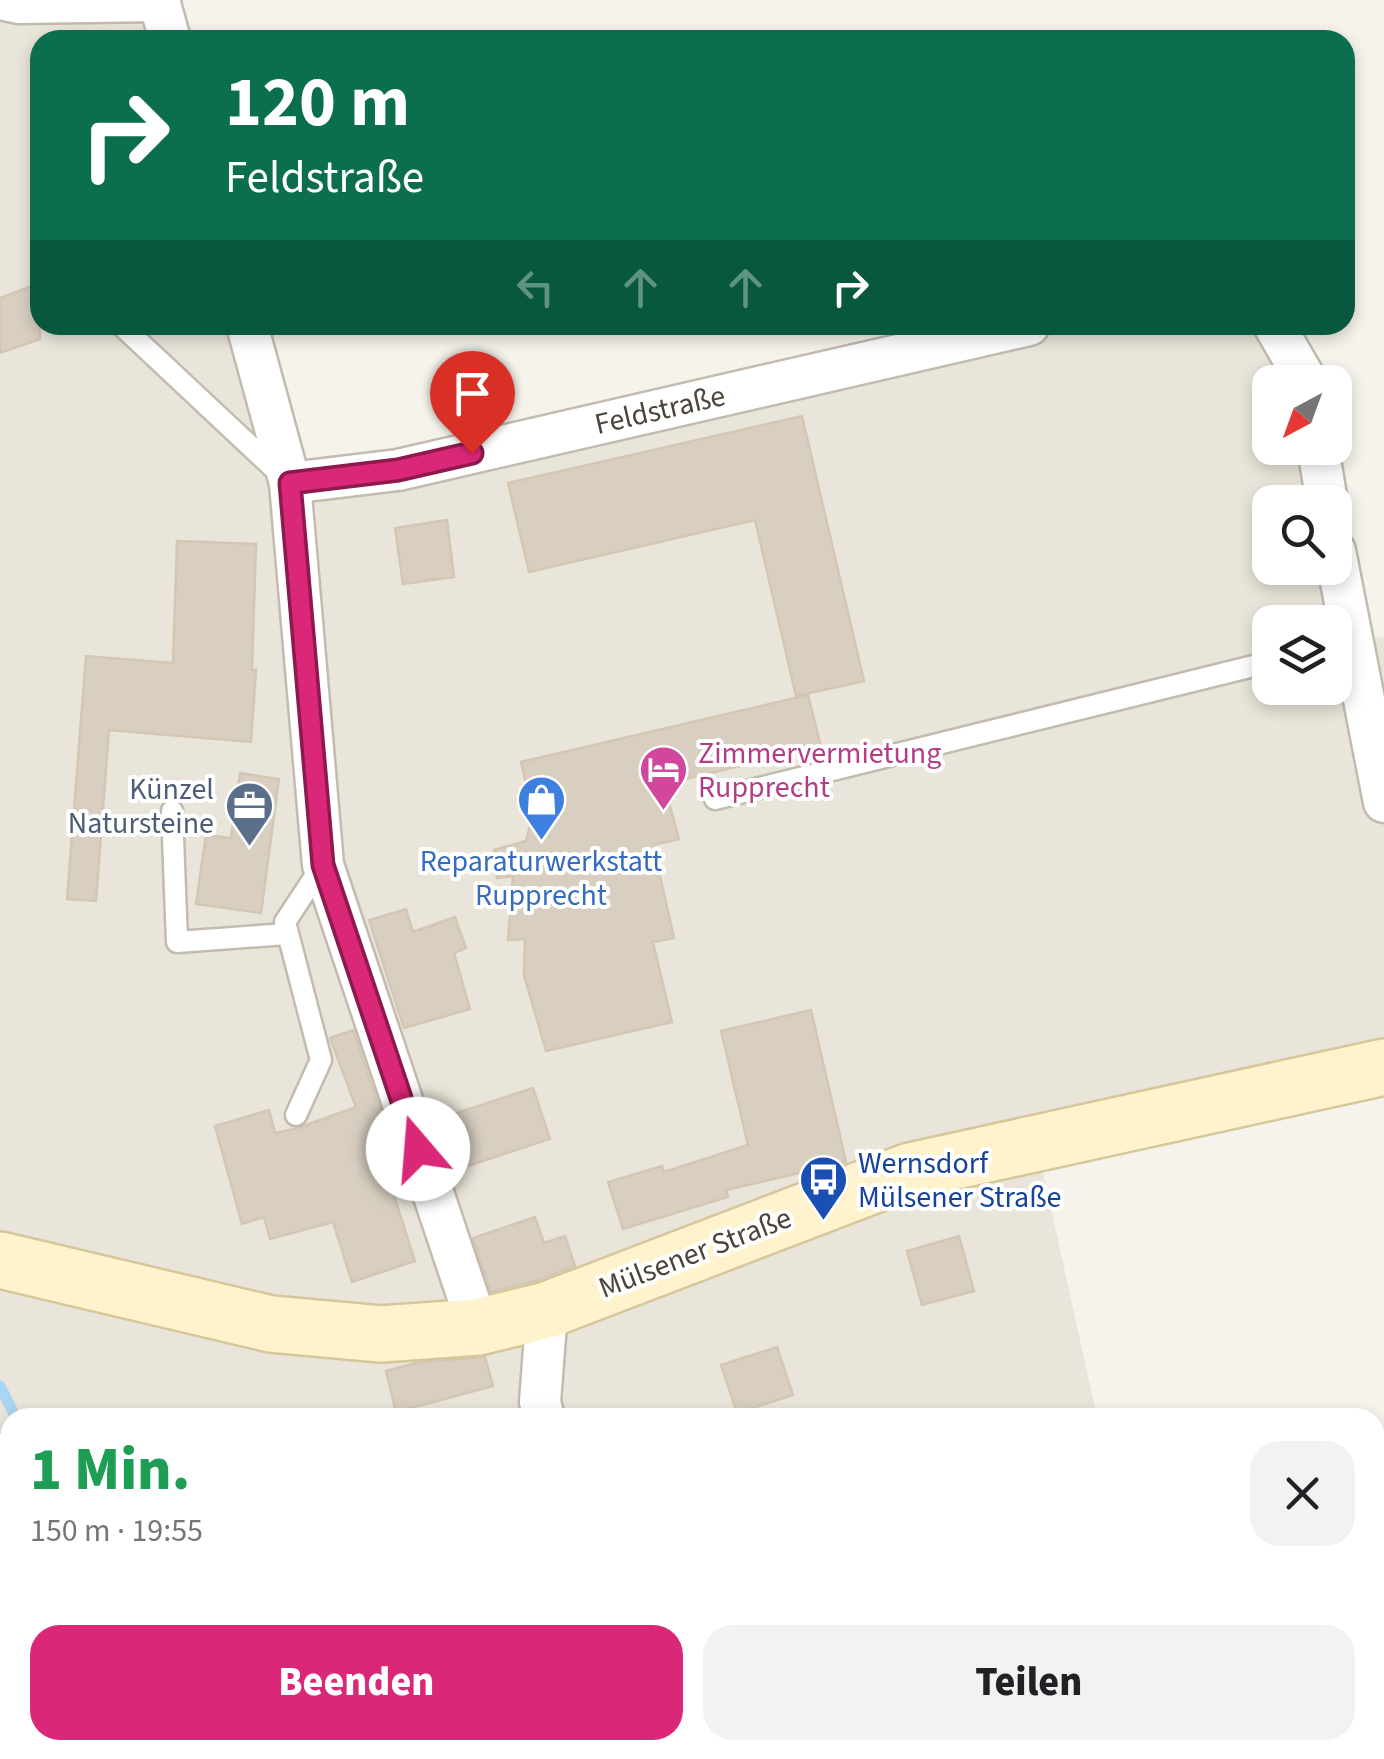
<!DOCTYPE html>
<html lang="de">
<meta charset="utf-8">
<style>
body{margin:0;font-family:"Source Sans 3",sans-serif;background:#f2f2f2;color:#202124;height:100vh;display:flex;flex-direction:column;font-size:38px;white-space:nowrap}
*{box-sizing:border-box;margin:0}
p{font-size:32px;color:#757577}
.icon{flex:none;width:55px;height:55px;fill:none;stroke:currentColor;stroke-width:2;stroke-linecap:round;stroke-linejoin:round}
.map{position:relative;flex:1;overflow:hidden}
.side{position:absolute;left:0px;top:1408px;width:1385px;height:352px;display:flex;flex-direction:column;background:#fff;border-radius:30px 30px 0 0;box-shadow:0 5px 15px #0003}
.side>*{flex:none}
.guide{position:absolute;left:30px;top:30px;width:1325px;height:305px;border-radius:30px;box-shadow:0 5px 15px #0003;background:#0b6e4f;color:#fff;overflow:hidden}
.needle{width:65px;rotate:221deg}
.controls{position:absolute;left:1252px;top:365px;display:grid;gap:20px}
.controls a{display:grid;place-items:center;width:100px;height:100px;border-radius:20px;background:#fff;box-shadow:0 5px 15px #0003;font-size:50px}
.pin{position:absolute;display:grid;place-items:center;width:85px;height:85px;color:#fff;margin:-102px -42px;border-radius:50% 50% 50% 0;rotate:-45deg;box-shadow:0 0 10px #0007}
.pin .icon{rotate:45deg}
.me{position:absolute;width:110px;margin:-55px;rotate:342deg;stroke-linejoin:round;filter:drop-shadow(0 0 8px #0008)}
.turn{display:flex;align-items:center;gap:35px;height:210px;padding:0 30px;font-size:45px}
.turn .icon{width:130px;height:130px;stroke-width:2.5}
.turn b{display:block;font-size:70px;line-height:85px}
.lanes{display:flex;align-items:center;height:95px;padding:0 30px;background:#0003;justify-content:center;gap:50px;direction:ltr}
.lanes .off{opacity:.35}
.round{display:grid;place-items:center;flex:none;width:105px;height:105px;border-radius:30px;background:#f2f2f2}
.headline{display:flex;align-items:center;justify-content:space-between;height:170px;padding:0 30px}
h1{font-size:60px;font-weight:800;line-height:75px;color:#1e9e55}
.button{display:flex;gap:20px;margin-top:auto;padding:20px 30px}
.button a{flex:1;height:115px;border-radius:30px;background:#db2777;color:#fff;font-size:40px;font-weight:800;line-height:115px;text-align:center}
.button a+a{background:#f2f2f2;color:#202124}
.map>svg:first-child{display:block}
.residential{fill:#eae5da;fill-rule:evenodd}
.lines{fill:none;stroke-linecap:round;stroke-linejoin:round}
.stream{stroke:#a9d4f2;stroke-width:11}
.building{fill:#d8cfc1;stroke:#d3c7b4;stroke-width:2.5}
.lane-casing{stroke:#c2bbae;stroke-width:25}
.street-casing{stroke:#c2bbae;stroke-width:45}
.secondary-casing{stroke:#d6c79b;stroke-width:60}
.path{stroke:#c4b79f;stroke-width:6;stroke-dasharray:5 5;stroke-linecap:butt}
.lane{stroke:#fff;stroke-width:20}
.street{stroke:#fff;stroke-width:40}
.secondary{stroke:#fff3cd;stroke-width:55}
.route-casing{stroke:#8e194d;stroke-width:25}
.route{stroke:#db2777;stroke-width:18}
.labels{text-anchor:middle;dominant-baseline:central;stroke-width:8;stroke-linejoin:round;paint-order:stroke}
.street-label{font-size:30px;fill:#4b4439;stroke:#fff}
.hotel-label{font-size:30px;fill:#b23c85;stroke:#fff;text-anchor:start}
.service-label{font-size:30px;fill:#4e5e75;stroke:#fff;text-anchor:end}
.shop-label{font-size:30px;fill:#366cbe;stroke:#fff}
.transit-label{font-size:30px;fill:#164399;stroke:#fff;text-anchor:start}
</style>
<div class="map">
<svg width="1384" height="1759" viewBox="0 0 1384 1759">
<rect width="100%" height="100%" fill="#f6f3ec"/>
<path class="residential" d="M 0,0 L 159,0 L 170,40 L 40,40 L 40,325 L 247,325 L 290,483 L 1029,325 L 1274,325 L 1307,382 L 1270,382 L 1270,448 L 1318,448 L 1327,502 L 1270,502 L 1270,568 L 1335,568 L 1351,642 L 1384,637 L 1384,1067 L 1037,1145 L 1097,1417 L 10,1418 L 10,1750 L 1171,1750 L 1180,1759 L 0,1759 ZM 1270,622 L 1335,622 L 1335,688 L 1270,688 Z"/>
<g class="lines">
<g class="stream">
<polyline points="0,1386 16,1418"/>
<polyline points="110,1750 114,1759"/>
</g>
</g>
<g class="building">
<polygon points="40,283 40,339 0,353 0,298"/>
<polygon points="802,416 864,681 796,696 755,520 529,572 508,483"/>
<polygon points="447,520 454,577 403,584 395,528"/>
<polygon points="177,541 256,544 252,670 256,670 251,742 109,730 96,901 67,899 86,656 173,663"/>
<polygon points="808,695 821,747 664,784 679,839 653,845 674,938 653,942 672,1022 546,1051 524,975 525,939 508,940 513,876 497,878 494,850 526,841 533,815 521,762"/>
<polygon points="240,773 279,779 261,913 196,904 206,835 231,838"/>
<polygon points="406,909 413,932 455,917 466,948 454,953 470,1009 404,1028 369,920"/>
<polygon points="811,1010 846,1162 726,1190 728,1197 623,1229 608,1182 662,1166 664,1172 748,1145 721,1031"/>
<polygon points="353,1030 394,1152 381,1156 415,1261 352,1282 333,1222 270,1239 264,1217 242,1224 215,1126 269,1110 275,1133 298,1128 356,1107 330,1038"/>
<polygon points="533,1088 550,1139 452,1171 435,1120"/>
<polygon points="535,1217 544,1243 565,1236 575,1266 538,1280 491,1292 473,1238"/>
<polygon points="959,1236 974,1291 922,1305 907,1251"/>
<polygon points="777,1347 793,1395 737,1413 721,1365"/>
<polygon points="485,1357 493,1386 396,1412 386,1371 420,1362"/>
</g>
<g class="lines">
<defs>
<g id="lane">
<polyline points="121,325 281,475"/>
<polyline points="715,799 1270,662"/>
<polyline points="172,811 177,942 287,934"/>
<polyline points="296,1115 321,1060 285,922 322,866"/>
</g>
<g id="street">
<polyline points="5,0 19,3 160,1"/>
<polyline points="159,0 170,40"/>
<polyline points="247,325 290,483 398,470 1029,325"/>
<polyline points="1274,325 1307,382"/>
<polyline points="1318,448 1327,502"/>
<polyline points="290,483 323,865 478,1327"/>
<polyline points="1335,551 1384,802"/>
<polyline points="544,1418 540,1402 547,1310"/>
<polyline points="0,1454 10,1467"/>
<polyline points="88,1750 91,1759"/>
<polyline points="755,1750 760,1759"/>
</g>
<polyline id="secondary" points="0,1260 271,1324 381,1334 478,1327 547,1310 910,1171 1384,1067"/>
</defs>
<use href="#lane" class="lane-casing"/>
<use href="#street" class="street-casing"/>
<use href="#secondary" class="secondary-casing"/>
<polyline class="path" points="34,1759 38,1750"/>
<use href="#lane" class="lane"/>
<use href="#street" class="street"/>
<use href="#secondary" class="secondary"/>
</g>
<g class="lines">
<defs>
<polyline id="route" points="418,1149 323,865 290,483 398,470 472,453"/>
</defs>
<use href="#route" class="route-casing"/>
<use href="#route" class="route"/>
</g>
<defs>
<symbol id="hotel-pin" viewBox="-11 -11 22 30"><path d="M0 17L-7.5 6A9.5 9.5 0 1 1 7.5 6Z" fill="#d1479c" stroke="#fff"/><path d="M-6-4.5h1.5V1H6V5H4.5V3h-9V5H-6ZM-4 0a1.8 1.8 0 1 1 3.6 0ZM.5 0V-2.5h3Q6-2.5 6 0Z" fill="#fff"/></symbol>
<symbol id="shop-pin" viewBox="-11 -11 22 30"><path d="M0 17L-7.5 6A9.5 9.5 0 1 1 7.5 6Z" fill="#3f7fe0" stroke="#fff"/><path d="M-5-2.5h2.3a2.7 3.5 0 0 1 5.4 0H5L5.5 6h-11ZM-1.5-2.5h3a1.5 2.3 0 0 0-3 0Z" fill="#fff"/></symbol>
<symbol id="office-pin" viewBox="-11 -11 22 30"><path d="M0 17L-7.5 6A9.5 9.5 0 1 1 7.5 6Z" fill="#5c6f8a" stroke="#fff"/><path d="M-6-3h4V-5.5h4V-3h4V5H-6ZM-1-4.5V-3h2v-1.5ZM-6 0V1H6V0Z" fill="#fff"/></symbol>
<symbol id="bus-pin" viewBox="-11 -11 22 30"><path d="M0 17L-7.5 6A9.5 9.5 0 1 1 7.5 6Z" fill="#1a4fb4" stroke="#fff"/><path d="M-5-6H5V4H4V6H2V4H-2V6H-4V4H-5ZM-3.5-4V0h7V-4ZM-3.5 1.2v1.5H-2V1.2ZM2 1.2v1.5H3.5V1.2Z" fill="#fff"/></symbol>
</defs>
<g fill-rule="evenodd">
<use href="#hotel-pin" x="636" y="742" width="55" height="75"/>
<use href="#shop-pin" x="514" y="772" width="55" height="75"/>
<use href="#office-pin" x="222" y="778" width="55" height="75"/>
<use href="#bus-pin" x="796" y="1152" width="55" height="75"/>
</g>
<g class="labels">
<g class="street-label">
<text transform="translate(660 410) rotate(-13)">Feldstraße</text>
<text transform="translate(695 1253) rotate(-21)">Mülsener Straße</text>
</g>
<g class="hotel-label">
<text x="698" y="753">Zimmervermietung<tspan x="698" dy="34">Rupprecht</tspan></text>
</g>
<g class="service-label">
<text x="214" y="789">Künzel<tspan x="214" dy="34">Natursteine</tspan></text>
</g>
<g class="shop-label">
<text x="541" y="861">Reparaturwerkstatt<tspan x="541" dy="34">Rupprecht</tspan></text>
</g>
<g class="transit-label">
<text x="858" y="1163">Wernsdorf<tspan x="858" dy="34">Mülsener Straße</tspan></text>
</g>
</g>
</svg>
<div class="controls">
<a><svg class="needle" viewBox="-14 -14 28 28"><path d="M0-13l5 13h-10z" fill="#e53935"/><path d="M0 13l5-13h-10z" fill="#757577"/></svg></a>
<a><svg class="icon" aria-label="search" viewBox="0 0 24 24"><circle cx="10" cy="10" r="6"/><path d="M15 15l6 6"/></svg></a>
<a><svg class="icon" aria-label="layers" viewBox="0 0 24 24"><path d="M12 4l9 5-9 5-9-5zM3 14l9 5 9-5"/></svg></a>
</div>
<div class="pin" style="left:472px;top:453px;background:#d93025"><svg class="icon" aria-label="arrive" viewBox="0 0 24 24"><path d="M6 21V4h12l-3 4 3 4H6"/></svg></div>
<svg class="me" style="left:418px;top:1149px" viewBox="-20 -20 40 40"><circle r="19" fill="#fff"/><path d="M0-13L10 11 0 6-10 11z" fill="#db2777"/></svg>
<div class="guide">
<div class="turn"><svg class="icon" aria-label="right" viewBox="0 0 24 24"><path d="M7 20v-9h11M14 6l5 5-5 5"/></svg><div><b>120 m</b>Feldstraße</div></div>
<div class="lanes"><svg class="icon off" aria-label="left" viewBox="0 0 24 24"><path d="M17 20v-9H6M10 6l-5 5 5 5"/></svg><svg class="icon off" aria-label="ahead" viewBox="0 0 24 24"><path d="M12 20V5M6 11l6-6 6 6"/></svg><svg class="icon off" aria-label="ahead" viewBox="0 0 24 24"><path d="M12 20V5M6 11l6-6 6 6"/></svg><svg class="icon" aria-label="right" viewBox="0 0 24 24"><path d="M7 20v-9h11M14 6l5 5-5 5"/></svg></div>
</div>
<section class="side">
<div class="headline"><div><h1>1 Min.</h1><p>150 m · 19:55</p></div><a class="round"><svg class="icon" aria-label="close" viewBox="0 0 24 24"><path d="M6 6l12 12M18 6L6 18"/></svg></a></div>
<div class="button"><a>Beenden</a><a>Teilen</a></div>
</section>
</div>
